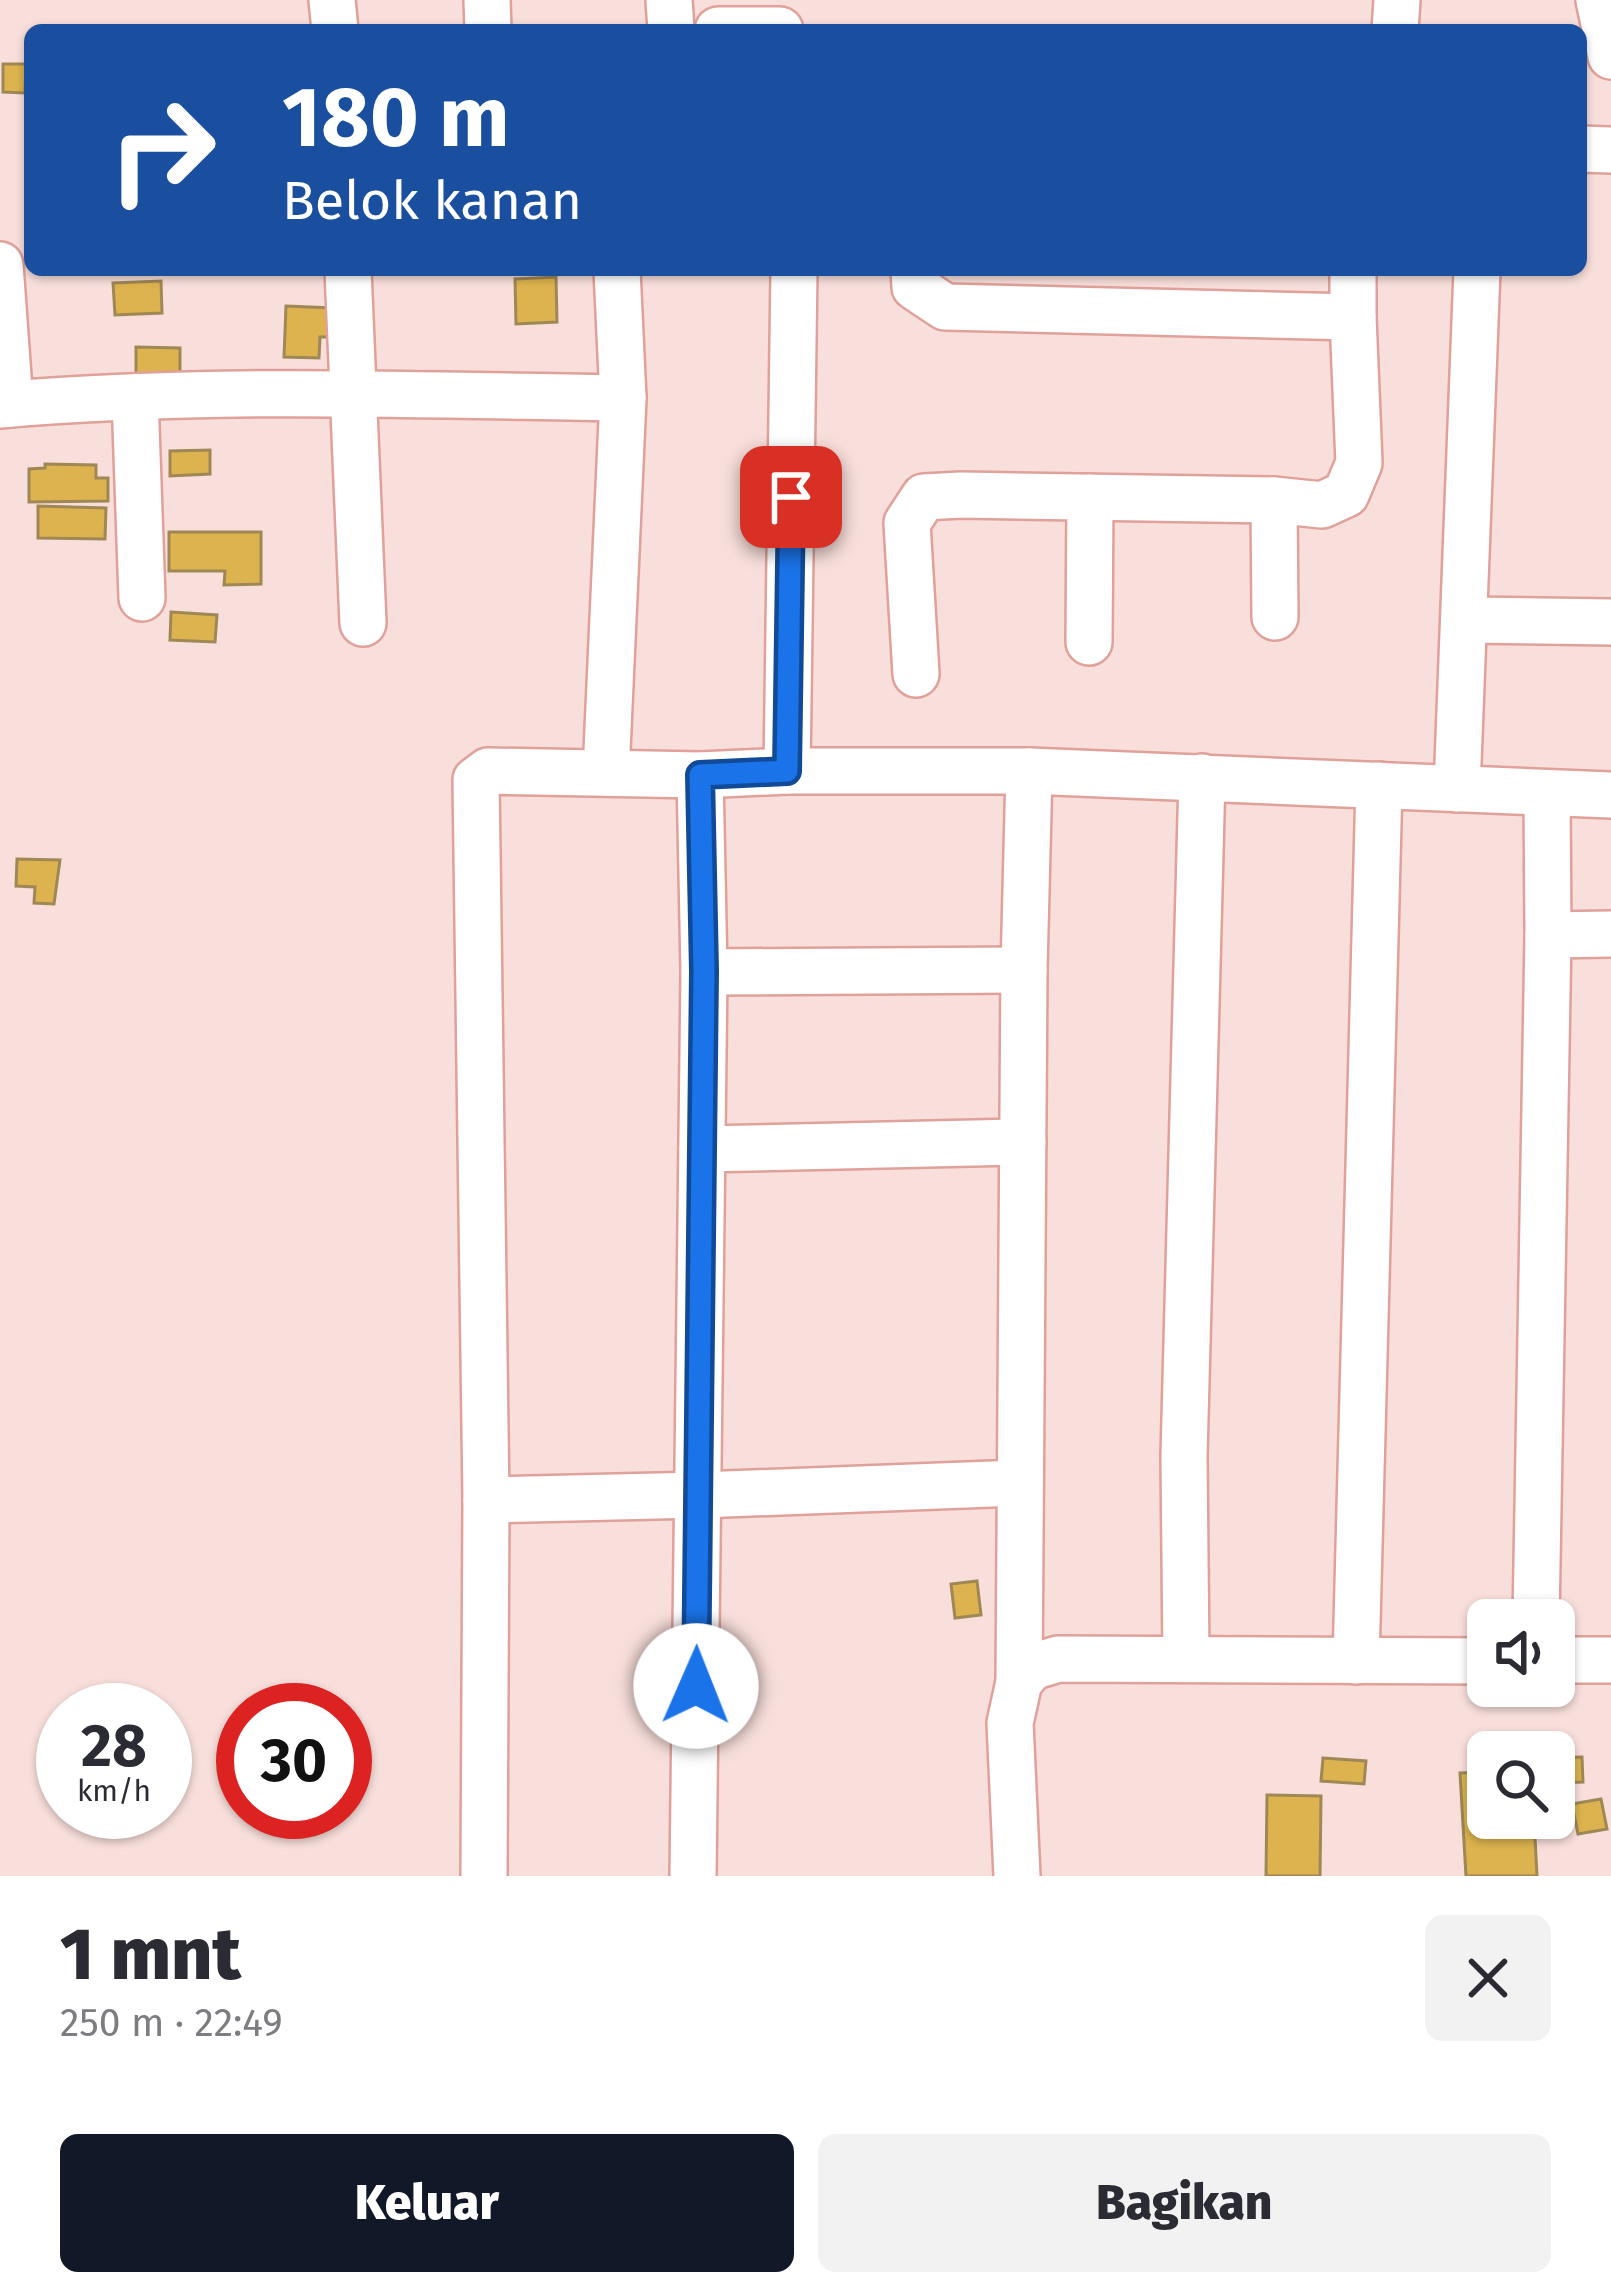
<!DOCTYPE html>
<html lang="id">
<meta charset="utf-8">
<style>
body{margin:0;font-family:"Fira Sans",sans-serif;background:#f2f2f3;color:#2b2b33;height:100vh;display:flex;flex-direction:column;font-size:45px;white-space:nowrap}
*{box-sizing:border-box;margin:0}
p{font-size:39px;color:#7c7c81}
.icon{flex:none;width:66px;height:66px;fill:none;stroke:currentColor;stroke-width:2;stroke-linecap:round;stroke-linejoin:round}
.map{position:relative;height:1876px;overflow:hidden}
.panel{display:flex;flex-direction:column;background:#fff;flex:1}
.panel>*{flex:none}
.guide{position:absolute;left:24px;top:24px;width:1563px;height:252px;border-radius:18px;box-shadow:0 3px 9px #0004;background:#1a4fa0;color:#fff;overflow:hidden}
.buttons{position:absolute;left:1467px;top:1599px;display:grid;gap:24px}
.buttons a{display:grid;place-items:center;width:108px;height:108px;border-radius:18px;background:#fff;box-shadow:0 3px 9px #0004;font-size:60px}
.speed{position:absolute;left:36px;top:1683px;display:flex;gap:24px;font-size:60px;font-weight:700;text-align:center}
.speed>*{display:grid;place-content:center;width:156px;height:156px;border-radius:50%;background:#fff;box-shadow:0 3px 9px #0004;line-height:1}
.speed small{font-size:30px;font-weight:400}
.speed .limit{border:18px solid #d22;background:#fff;color:#111}
.pin{position:absolute;display:grid;place-items:center;width:102px;height:102px;color:#fff;margin:-51px;border-radius:24px;box-shadow:0 6px 18px #0006}
.me{position:absolute;width:132px;margin:-66px;rotate:1deg;stroke-linejoin:round;filter:drop-shadow(0 0 9px #0008)}
.turn{display:flex;align-items:center;gap:42px;height:252px;padding:0 60px;font-size:54px}
.turn .icon{width:156px;height:156px;stroke-width:2.5}
.turn b{display:block;font-size:84px;line-height:102px}
.round{display:grid;place-items:center;flex:none;width:126px;height:126px;border-radius:18px;background:#f2f2f3}
.headline{display:flex;align-items:center;justify-content:space-between;height:204px;padding:0 60px}
h1{font-size:72px;font-weight:800;line-height:90px}
.cta{display:flex;gap:24px;margin-top:auto;padding:24px 60px}
.cta a{flex:1;height:138px;border-radius:18px;background:#111827;color:#fff;font-size:48px;font-weight:800;line-height:138px;text-align:center}
.cta a+a{background:#f2f2f3;color:#2b2b33}
.map>svg:first-child{display:block}
.building{fill:#dcb34e;stroke:#9f8855;stroke-width:3}
.lines{fill:none;stroke-linecap:round;stroke-linejoin:round}
.minor-casing{stroke:#dfa19a;stroke-width:50}
.minor{stroke:#fff;stroke-width:45}
.route-casing{stroke:#114b97;stroke-width:30}
.route{stroke:#1a73e8;stroke-width:21}
</style>
<div class="map">
<svg width="1611" height="1876" viewBox="0 0 1611 1876">
<rect width="100%" height="100%" fill="#f9dfdb"/>
<g class="building">
<polygon points="3,64 26,64 25,93 3,92"/>
<polygon points="556,277 557,322 516,324 515,279"/>
<polygon points="161,281 162,313 115,315 113,283"/>
<polygon points="286,306 333,308 332,337 320,337 319,358 284,357"/>
<polygon points="136,347 180,348 180,375 136,374"/>
<polygon points="210,450 210,474 170,476 170,451"/>
<polygon points="45,464 96,465 96,478 108,478 108,501 29,502 29,469 45,468"/>
<polygon points="38,506 106,508 105,539 38,538"/>
<polygon points="169,532 261,532 261,584 224,585 225,571 169,571"/>
<polygon points="171,612 217,615 215,642 170,640"/>
<polygon points="17,859 60,860 54,904 34,903 35,887 16,886"/>
<polygon points="977,1581 981,1615 955,1618 951,1584"/>
<polygon points="1582,1757 1583,1782 1554,1783 1554,1758"/>
<polygon points="1323,1758 1366,1761 1364,1784 1321,1781"/>
<polygon points="1488,1772 1488,1818 1534,1818 1537,1876 1466,1876 1460,1773"/>
<polygon points="1267,1795 1321,1796 1320,1876 1266,1876"/>
<polygon points="1601,1799 1607,1829 1578,1834 1572,1804"/>
</g>
<g class="lines">
<defs>
<g id="minor">
<polyline points="332,0 335,30"/>
<polyline points="487,0 488,30"/>
<polyline points="669,0 671,30"/>
<polyline points="1599,0 1611,56"/>
<polyline points="718,30 780,30"/>
<polyline points="1395,30 1397,0"/>
<polyline points="1581,149 1611,150"/>
<polyline points="0,265 10,404"/>
<polyline points="348,270 363,623"/>
<polyline points="914,270 915,287 945,307 1353,317 1353,270"/>
<polyline points="135,397 142,598"/>
<path d="M 0,405 C 207,387 416,395 623,398"/>
<polyline points="1274,500 1275,617"/>
<polyline points="1464,620 1611,622"/>
<polyline points="1089,642 1090,497"/>
<polyline points="916,674 907,523 924,497 961,495 1274,500 1322,505 1346,494 1359,463 1353,317"/>
<polyline points="787,771 794,270"/>
<polyline points="606,773 623,398 617,270"/>
<polyline points="1457,789 1477,270"/>
<polyline points="1548,935 1611,934"/>
<polyline points="704,972 1024,970"/>
<polyline points="702,1149 1023,1142"/>
<polyline points="486,1500 700,1495 1020,1483"/>
<polyline points="1536,1620 1548,935 1547,795"/>
<polyline points="1186,1659 1184,1456 1202,777"/>
<polyline points="1554,1660 1611,1660"/>
<polyline points="1356,1661 1379,785"/>
<polyline points="1019,1682 1032,1667 1058,1659 1488,1661"/>
<polyline points="484,1876 486,1500 476,780 488,771 700,775 787,771 1029,771 1611,795"/>
<polyline points="693,1876 704,972 700,775"/>
<polyline points="1017,1876 1010,1723 1019,1682 1024,970 1029,771"/>
</g>
</defs>
<use href="#minor" class="minor-casing"/>
<use href="#minor" class="minor"/>
</g>
<g class="lines">
<defs>
<polyline id="route" points="696,1686 704,971 700,775 787,771 791,497"/>
</defs>
<use href="#route" class="route-casing"/>
<use href="#route" class="route"/>
</g>
</svg>
<div class="buttons">
<a><svg class="icon" aria-label="sound" viewBox="0 0 24 24"><path d="M4 9h4l5-4v14l-5-4H4zM17 9q2 3 0 6"/></svg></a>
<a><svg class="icon" aria-label="search" viewBox="0 0 24 24"><circle cx="10" cy="10" r="6"/><path d="M15 15l6 6"/></svg></a>
</div>
<div class="speed"><div>28<small>km/h</small></div><div class="limit">30</div></div>
<div class="pin" style="left:791px;top:497px;background:#d93025"><svg class="icon" aria-label="arrive" viewBox="0 0 24 24"><path d="M6 21V4h12l-3 4 3 4H6"/></svg></div>
<svg class="me" style="left:696px;top:1686px" viewBox="-20 -20 40 40"><circle r="19" fill="#fff"/><path d="M0-13L10 11 0 6-10 11z" fill="#1a73e8"/></svg>
<div class="guide">
<div class="turn"><svg class="icon" aria-label="right" viewBox="0 0 24 24"><path d="M7 20v-9h11M14 6l5 5-5 5"/></svg><div><b>180 m</b>Belok kanan</div></div>
</div>
</div>
<section class="panel">
<div class="headline"><div><h1>1 mnt</h1><p>250 m · 22:49</p></div><a class="round"><svg class="icon" aria-label="close" viewBox="0 0 24 24"><path d="M6 6l12 12M18 6L6 18"/></svg></a></div>
<div class="cta"><a>Keluar</a><a>Bagikan</a></div>
</section>
